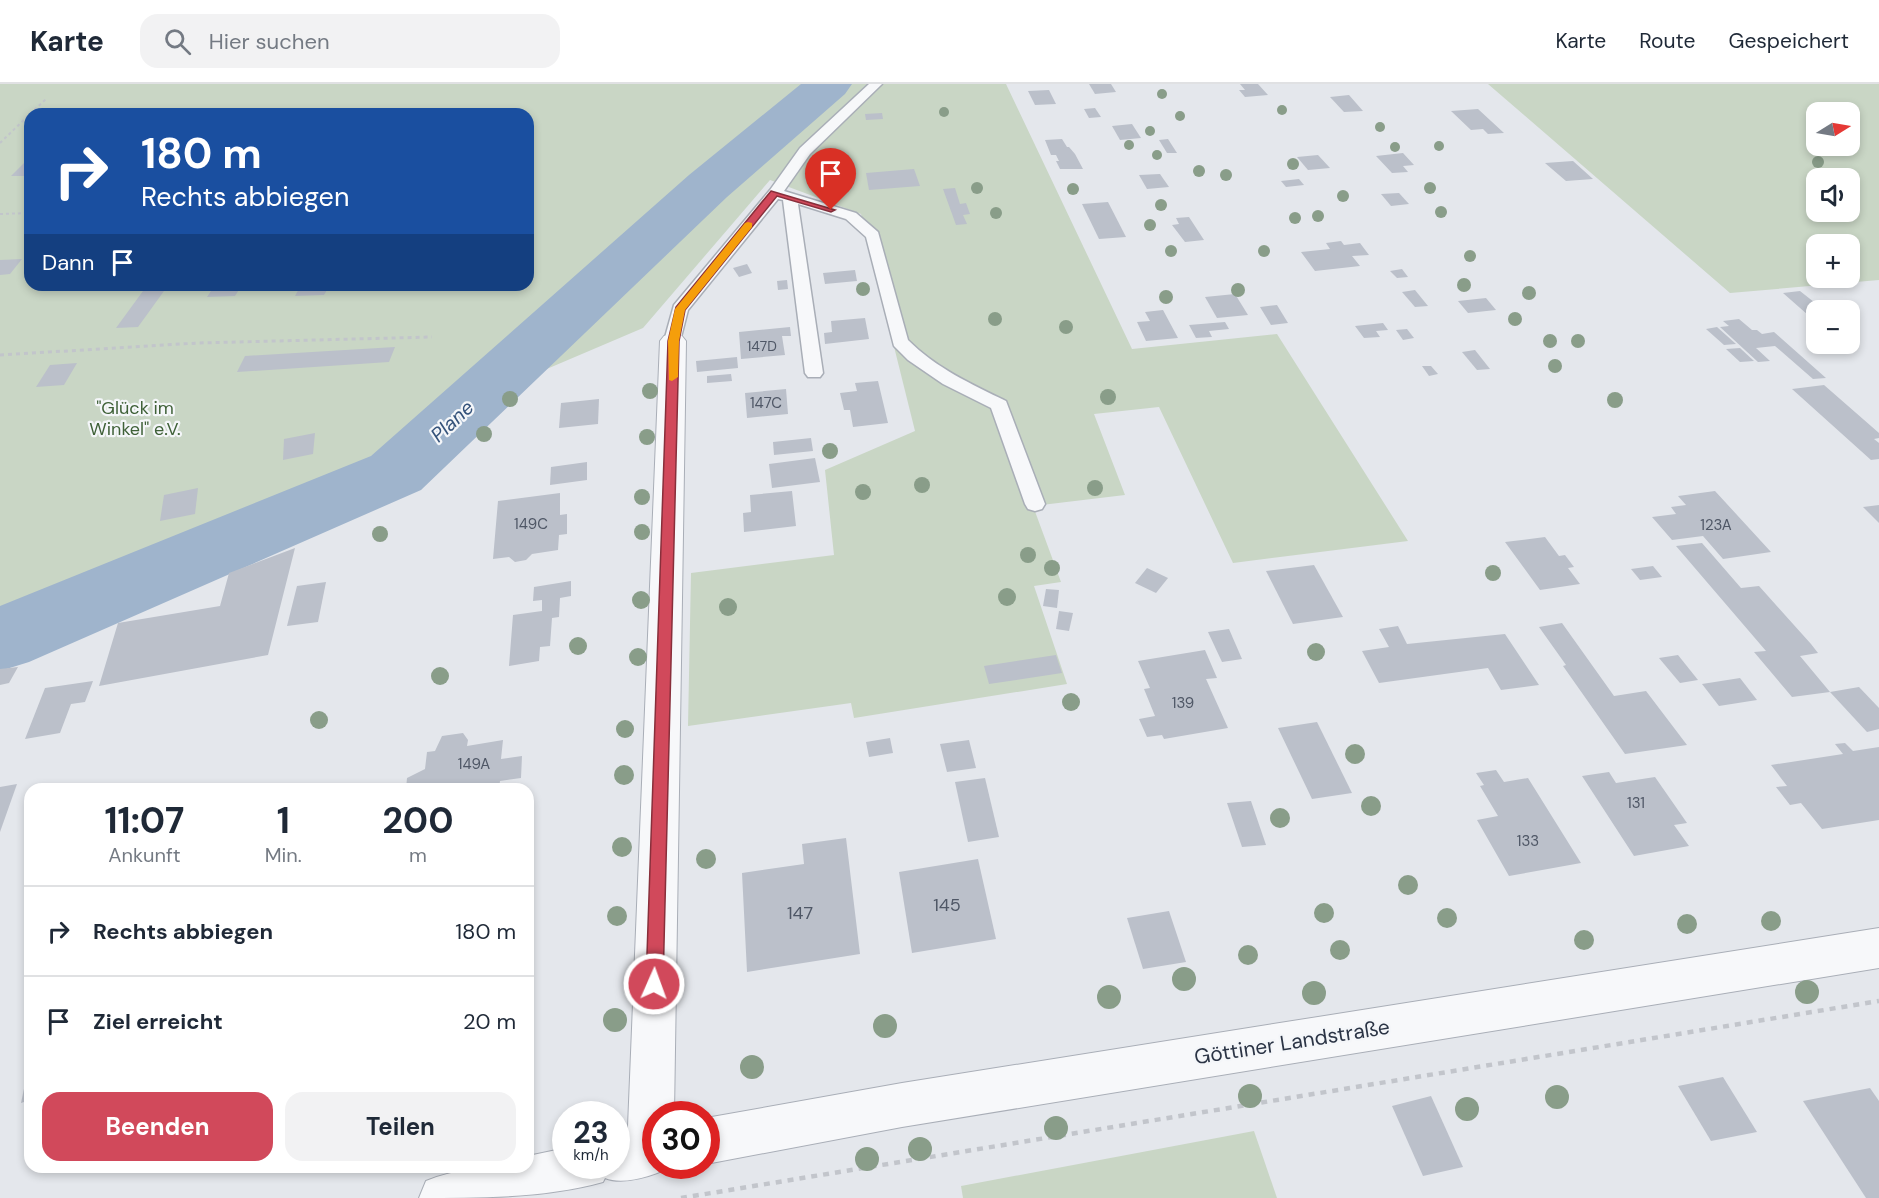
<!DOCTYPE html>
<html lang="de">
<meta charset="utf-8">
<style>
body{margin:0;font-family:"DM Sans",sans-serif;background:#f2f2f3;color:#1f2937;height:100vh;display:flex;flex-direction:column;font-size:22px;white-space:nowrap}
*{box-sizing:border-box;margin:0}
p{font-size:20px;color:#747a83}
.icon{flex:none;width:33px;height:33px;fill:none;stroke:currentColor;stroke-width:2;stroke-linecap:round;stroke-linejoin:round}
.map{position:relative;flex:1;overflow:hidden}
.sheet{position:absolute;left:24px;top:699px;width:510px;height:390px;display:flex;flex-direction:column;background:#fff;border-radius:18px;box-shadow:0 3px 9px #0003}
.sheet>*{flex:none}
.banner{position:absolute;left:24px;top:24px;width:510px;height:183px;border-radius:18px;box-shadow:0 3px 9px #0003;background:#1a4fa0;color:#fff;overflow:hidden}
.needle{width:39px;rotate:79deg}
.tools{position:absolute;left:1806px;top:18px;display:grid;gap:12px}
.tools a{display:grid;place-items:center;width:54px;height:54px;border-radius:12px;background:#fff;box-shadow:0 3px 9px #0003;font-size:30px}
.speed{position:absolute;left:552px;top:1017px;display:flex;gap:12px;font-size:30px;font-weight:700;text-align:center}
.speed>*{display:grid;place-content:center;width:78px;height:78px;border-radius:50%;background:#fff;box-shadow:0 3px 9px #0003;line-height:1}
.speed small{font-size:15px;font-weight:400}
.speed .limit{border:9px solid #d22;background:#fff;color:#111}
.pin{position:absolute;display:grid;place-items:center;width:51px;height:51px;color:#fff;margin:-62px -26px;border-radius:50% 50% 50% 0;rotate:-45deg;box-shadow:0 0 6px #0007}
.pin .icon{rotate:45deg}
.me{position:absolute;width:66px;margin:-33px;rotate:2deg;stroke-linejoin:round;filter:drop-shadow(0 0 4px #0008)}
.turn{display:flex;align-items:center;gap:21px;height:126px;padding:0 18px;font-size:27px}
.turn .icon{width:78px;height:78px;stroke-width:2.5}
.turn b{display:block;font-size:42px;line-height:51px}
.then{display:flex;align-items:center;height:57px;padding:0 18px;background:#0003;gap:12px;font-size:22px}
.eta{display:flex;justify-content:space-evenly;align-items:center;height:102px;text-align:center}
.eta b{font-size:36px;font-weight:700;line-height:42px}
.button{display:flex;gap:12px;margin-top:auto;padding:12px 18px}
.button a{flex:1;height:69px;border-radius:18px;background:#d1495b;color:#fff;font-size:24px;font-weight:700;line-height:69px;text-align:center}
.button a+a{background:#f2f2f3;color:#1f2937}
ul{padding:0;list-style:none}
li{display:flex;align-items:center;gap:18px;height:90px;padding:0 18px;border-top:2px solid #e0e1e3}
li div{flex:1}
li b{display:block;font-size:22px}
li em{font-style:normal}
header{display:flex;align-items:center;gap:36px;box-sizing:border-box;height:84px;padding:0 30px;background:#fff;border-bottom:2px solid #e0e1e3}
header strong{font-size:28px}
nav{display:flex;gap:33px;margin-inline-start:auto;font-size:21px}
.search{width:420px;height:54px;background:#f2f2f3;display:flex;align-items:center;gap:15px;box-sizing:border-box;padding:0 21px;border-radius:18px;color:#747a83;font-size:22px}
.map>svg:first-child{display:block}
.green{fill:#c9d6c5;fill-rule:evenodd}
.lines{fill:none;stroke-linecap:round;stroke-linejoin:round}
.river{fill:#9fb4cc;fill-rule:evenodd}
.building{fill:#bbc0ca}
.service-casing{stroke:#a9aeb7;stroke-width:3}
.minor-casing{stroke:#a9aeb7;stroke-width:2}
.tertiary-casing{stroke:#a9aeb7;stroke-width:2}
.path-far2{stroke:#c2c5cb;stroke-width:2;stroke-dasharray:3 3;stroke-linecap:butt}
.path-far1{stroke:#c2c5cb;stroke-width:3;stroke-dasharray:4 4;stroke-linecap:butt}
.path{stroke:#c2c5cb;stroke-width:4.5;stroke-dasharray:6 6;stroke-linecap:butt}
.service{fill:#f7f8fa;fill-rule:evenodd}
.minor{fill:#f7f8fa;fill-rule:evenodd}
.tertiary{fill:#f7f8fa;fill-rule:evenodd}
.tree{fill:#899d89}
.route{fill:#d1495b;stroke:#882f3b;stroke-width:1.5}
.slow{fill:#f59e0b}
.labels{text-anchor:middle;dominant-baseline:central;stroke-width:4.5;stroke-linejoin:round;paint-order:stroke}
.far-number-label{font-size:14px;fill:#4f5766}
.number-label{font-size:15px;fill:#4f5766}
.park-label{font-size:18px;fill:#3f6138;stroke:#f4f6f9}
.near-number-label{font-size:18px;fill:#4f5766}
.water-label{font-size:20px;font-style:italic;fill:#34527a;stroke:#f4f6f9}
.near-street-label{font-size:21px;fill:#2b3445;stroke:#f4f6f9}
</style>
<header>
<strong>Karte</strong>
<div class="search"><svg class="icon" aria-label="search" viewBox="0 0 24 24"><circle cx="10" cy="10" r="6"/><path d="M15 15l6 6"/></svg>Hier suchen</div>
<nav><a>Karte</a><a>Route</a><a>Gespeichert</a></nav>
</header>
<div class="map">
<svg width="1879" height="1114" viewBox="0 0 1879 1114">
<rect width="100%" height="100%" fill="#e4e7ec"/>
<g class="green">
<path d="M 0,0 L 1006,0 L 1132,265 L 1277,250 L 1408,457 L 1233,479 L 1159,323 L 1094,330 L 1125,411 L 1033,422 L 1061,498 L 1034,502 L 1067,600 L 854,634 L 851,619 L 688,642 L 691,489 L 834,471 L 825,386 L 915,347 L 861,130 L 770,96 L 643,244 L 507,302 L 410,382 L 422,402 L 0,580 ZM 30,30 L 528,30 L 528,201 L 30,201 Z"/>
<path d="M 1488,0 L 1879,0 L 1879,196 L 1730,209 ZM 1850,28 L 1850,62 L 1816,62 L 1816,28 ZM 1850,94 L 1850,128 L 1816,128 L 1816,94 ZM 1850,160 L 1850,194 L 1816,194 L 1816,160 Z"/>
<polygon points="1254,1047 1277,1114 963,1114 961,1102"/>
</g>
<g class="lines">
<polygon class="river" points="801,0 852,0 845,10 727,113 421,406 29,578 0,587 0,522 371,372 689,91"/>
</g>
<g class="building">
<polygon points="1089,0 1111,0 1116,8 1095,10"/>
<polygon points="1240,0 1258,0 1268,11 1245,13 1239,6 1245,6"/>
<polygon points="1049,6 1056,20 1035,21 1028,7"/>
<polygon points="1349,11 1363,27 1344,28 1330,13"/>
<polygon points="1095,24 1101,33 1089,34 1084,25"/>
<polygon points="1478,25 1504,49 1488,50 1483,45 1471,46 1451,27"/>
<polygon points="882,29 883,35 866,36 865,30"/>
<polygon points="1132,40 1141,54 1120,56 1112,42"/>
<polygon points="1062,55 1067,63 1069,63 1075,70 1083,85 1060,85 1056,77 1059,77 1056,71 1051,71 1045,56"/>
<polygon points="1168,55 1177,69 1167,69 1159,56"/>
<polygon points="1403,69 1414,81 1403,82 1408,88 1392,89 1376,72"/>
<polygon points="1318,71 1330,84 1308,86 1297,73"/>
<polygon points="26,77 30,77 30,92 11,92"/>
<polygon points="1573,77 1593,95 1566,97 1545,79"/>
<polygon points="914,85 920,102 869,106 866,89"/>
<polygon points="1160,90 1169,103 1147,105 1139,91"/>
<polygon points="1299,95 1304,101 1286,103 1281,97"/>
<polygon points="955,104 960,120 966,119 970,130 963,131 967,140 956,141 943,105"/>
<polygon points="1399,109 1409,120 1391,122 1381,110"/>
<polygon points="1108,118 1126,153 1099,155 1082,120"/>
<polygon points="1189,133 1204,156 1185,158 1172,141 1179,140 1176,134"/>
<polygon points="1341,157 1344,161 1360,159 1369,171 1352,172 1360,182 1315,187 1301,168 1330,165 1326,159"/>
<polygon points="22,175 10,190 0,191 0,176"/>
<polygon points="747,180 752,189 739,193 733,184"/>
<polygon points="1402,185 1408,193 1397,194 1390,187"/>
<polygon points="855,186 857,197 825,200 823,189"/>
<polygon points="787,196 788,205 778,206 777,197"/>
<polygon points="215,201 242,201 235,212 207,213"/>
<polygon points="301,201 330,201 324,211 295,212"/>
<polygon points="1415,206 1428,222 1415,223 1402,208"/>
<polygon points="143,207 164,207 138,243 116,244"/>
<polygon points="1800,207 1824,226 1816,226 1816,238 1783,209"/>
<polygon points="1235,210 1248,231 1217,234 1205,213"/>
<polygon points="1486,214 1496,226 1468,229 1458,217"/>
<polygon points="1277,221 1288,239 1271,241 1260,223"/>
<polygon points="1163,226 1178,254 1146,257 1137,238 1150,237 1145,228"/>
<polygon points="865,234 869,255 825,260 824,249 832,248 831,237"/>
<polygon points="1739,235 1752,246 1757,246 1762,250 1774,248 1826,294 1813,295 1775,262 1756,264 1770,277 1758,278 1720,243 1729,242 1723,237"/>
<polygon points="1225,238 1229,245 1209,247 1212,253 1196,254 1189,241"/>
<polygon points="1383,239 1388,246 1376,247 1380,253 1364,254 1355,242"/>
<polygon points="790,243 791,252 782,252 785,271 741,275 739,248"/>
<polygon points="1717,243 1736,260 1724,261 1706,245"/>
<polygon points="1407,245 1414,254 1403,256 1396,246"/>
<polygon points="395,263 389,278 237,288 245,272"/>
<polygon points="1740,264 1754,277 1740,278 1726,265"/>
<polygon points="1475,266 1490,285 1477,286 1462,268"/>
<polygon points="737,273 738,284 697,288 696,277"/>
<polygon points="77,279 64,301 36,303 50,281"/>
<polygon points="1422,282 1431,282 1438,290 1429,292"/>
<polygon points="731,290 732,297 707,299 707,292"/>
<polygon points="878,297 888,339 853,343 850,326 844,326 840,309 857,307 855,299"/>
<polygon points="1824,301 1879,349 1879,354 1874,355 1879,359 1879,375 1871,376 1792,305"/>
<polygon points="786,305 788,330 747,334 745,309"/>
<polygon points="599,315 598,340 559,344 561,319"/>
<polygon points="315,349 313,370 283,376 284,355"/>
<polygon points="811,354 813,367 774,371 773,358"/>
<polygon points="815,374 820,398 772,404 769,380"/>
<polygon points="587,378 587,396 550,401 551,383"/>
<polygon points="198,404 195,430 160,437 164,411"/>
<polygon points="792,407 796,442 744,448 743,429 751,428 750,411"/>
<polygon points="1715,407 1771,468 1723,475 1703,452 1672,456 1652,433 1676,430 1671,423 1686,421 1678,412"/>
<polygon points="560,409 560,431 567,430 567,450 559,451 558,466 532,470 526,476 515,478 509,473 493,475 498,417"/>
<polygon points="1879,421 1879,439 1863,423"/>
<polygon points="1545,453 1559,472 1565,471 1574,483 1568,484 1580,500 1540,506 1505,458"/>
<polygon points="1702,459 1741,504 1759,502 1811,560 1818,569 1800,572 1830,608 1792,613 1754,568 1766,567 1676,462"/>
<polygon points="295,464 268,571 99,602 118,539 220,522 229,489"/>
<polygon points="1314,481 1343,533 1293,540 1266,487"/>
<polygon points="1653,482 1662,493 1640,496 1631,485"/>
<polygon points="1147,484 1168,494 1156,509 1135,499"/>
<polygon points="571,497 571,512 560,514 559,533 552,534 550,562 540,563 539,577 509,582 513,531 542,527 542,516 533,517 534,503"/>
<polygon points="326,498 318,538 287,542 297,502"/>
<polygon points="1046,505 1059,506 1057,524 1043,522"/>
<polygon points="1059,527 1073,529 1069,547 1056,545"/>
<polygon points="1562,539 1614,612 1646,607 1687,661 1625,670 1563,582 1566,581 1539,543"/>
<polygon points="1398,542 1407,560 1505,550 1539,601 1501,606 1488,584 1379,599 1362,567 1389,563 1379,545"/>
<polygon points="1229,545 1242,575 1222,578 1208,548"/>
<polygon points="1205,566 1217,594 1206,595 1228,644 1164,655 1162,651 1147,653 1139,635 1155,632 1144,605 1150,604 1138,577"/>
<polygon points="1056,571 1062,589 989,600 984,582"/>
<polygon points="1678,571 1698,596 1680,599 1659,574"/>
<polygon points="18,583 9,599 0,601 0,585"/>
<polygon points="1740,594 1757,616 1719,622 1702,600"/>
<polygon points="93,597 85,618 71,620 60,649 25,655 45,604"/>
<polygon points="1859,603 1879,624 1879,645 1867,648 1830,608"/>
<polygon points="1317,638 1352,709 1312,715 1278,644"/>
<polygon points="463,649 468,656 467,662 503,656 501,675 522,672 521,694 500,697 499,705 406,705 407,694 425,685 427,668 435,667 442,652"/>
<polygon points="890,654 893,669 869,673 866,658"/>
<polygon points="969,656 976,684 947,688 940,660"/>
<polygon points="1845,659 1853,667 1879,663 1879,736 1822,745 1801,719 1790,721 1776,703 1787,702 1771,681 1843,670 1835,660"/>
<polygon points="1496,686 1504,698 1528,694 1581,779 1509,792 1477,736 1498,732 1480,702 1484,701 1476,689"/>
<polygon points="1609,688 1616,699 1655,693 1687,739 1674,741 1689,762 1634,772 1582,692"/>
<polygon points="985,694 999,753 968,758 955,698"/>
<polygon points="17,700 0,748 0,703"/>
<polygon points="1251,717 1266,761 1242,763 1227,719"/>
<polygon points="846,754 860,870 747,888 742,789 804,780 802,760"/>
<polygon points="978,775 996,855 912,869 899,788"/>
<polygon points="1169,827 1186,878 1143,885 1127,834"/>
<polygon points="29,981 30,1016 21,1019"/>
<polygon points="1723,993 1757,1048 1711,1057 1678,1002"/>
<polygon points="1870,1004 1879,1017 1879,1114 1866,1114 1803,1017"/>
<polygon points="1431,1012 1463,1083 1423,1092 1392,1022"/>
</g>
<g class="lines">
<defs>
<path id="service" d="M 869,0 L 882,0 L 810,70 L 784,107 L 856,129 L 878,148 L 908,256 C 936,284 971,300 1006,317 L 1045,420 L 1042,425 L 1035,427 L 1028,425 L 1025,420 L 991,324 L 943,300 L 908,276 L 894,262 L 866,153 L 846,135 L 798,120 L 823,289 L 820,293 L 808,293 L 805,289 L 783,116 L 778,115 L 688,226 L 679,261 L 667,261 L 664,257 L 674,221 L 770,106 L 800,64 Z"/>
<polygon id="minor" points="673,249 682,252 686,257 674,1030 656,1030 656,1082 667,1082 650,1090 634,1083 627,1067 660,257 664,252"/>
<g id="tertiary">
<polygon points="1879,844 1879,884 902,1043 706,1080 706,1034 902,999"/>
<path d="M 656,1043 L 656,1082 L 673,1082 C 655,1091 624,1102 605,1094 L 603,1098 C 546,1114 480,1114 419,1114 L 426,1097 C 460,1083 492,1083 528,1083 L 528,1072 L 566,1064 L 566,1082 L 616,1082 L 616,1052 Z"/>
</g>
</defs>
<use href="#service" class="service-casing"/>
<use href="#minor" class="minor-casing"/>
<use href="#tertiary" class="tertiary-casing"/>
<g class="path-far2">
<polyline points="30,30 46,15"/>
<polyline points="0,59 30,30"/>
<polyline points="0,130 30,129"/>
</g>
<polyline class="path-far1" points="0,271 198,259 432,253"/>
<polyline class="path" points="681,1114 1879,917"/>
<use href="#service" class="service"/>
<use href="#minor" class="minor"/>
<use href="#tertiary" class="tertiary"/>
</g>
<g class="tree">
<circle cx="1162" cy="10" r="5"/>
<circle cx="1282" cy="26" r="5"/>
<circle cx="944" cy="28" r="5"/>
<circle cx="1180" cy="32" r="5"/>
<circle cx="1380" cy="43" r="5"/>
<circle cx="1150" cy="47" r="5"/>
<circle cx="1129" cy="61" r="5"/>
<circle cx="1439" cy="62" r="5"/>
<circle cx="1395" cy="63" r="5"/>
<circle cx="1157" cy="71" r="5"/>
<circle cx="1818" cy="78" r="6"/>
<circle cx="1293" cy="80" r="6"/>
<circle cx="1199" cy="87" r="6"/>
<circle cx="1226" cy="91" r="6"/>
<circle cx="977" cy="104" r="6"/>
<circle cx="1430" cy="104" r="6"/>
<circle cx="1073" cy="105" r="6"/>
<circle cx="1343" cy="112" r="6"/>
<circle cx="1161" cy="121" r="6"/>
<circle cx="1441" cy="128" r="6"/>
<circle cx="996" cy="129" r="6"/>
<circle cx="1318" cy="132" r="6"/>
<circle cx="1295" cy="134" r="6"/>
<circle cx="1150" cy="141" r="6"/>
<circle cx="1171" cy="167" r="6"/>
<circle cx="1264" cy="167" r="6"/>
<circle cx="1470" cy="172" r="6"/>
<circle cx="1464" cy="201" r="7"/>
<circle cx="863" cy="205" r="7"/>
<circle cx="1238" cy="206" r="7"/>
<circle cx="1529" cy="209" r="7"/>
<circle cx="1166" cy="213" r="7"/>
<circle cx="995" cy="235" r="7"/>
<circle cx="1515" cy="235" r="7"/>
<circle cx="1066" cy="243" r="7"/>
<circle cx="1550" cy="257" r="7"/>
<circle cx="1578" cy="257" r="7"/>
<circle cx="1555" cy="282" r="7"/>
<circle cx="650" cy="307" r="8"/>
<circle cx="1108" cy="313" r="8"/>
<circle cx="510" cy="315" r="8"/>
<circle cx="1615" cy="316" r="8"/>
<circle cx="484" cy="350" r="8"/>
<circle cx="647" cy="353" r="8"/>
<circle cx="830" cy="367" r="8"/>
<circle cx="922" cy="401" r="8"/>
<circle cx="1095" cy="404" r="8"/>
<circle cx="863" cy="408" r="8"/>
<circle cx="642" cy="413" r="8"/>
<circle cx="642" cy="448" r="8"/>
<circle cx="380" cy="450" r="8"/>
<circle cx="1028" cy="471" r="8"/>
<circle cx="1052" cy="484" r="8"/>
<circle cx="1493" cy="489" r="8"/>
<circle cx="1007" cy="513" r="9"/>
<circle cx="641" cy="516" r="9"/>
<circle cx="728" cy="523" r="9"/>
<circle cx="578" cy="562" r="9"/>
<circle cx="1316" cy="568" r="9"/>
<circle cx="638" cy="573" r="9"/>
<circle cx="440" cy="592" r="9"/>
<circle cx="1071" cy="618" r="9"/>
<circle cx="319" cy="636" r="9"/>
<circle cx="625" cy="645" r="9"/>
<circle cx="1355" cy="670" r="10"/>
<circle cx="624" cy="691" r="10"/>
<circle cx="1371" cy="722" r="10"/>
<circle cx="1280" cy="734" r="10"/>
<circle cx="622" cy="763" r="10"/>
<circle cx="706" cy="775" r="10"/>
<circle cx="1408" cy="801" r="10"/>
<circle cx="1324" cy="829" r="10"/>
<circle cx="617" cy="832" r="10"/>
<circle cx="1447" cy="834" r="10"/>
<circle cx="1771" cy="837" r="10"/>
<circle cx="1687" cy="840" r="10"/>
<circle cx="1584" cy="856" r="10"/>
<circle cx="1340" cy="866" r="10"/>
<circle cx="1248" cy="871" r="10"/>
<circle cx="1184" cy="895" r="12"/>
<circle cx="1807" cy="908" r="12"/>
<circle cx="1314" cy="909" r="12"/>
<circle cx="1109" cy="913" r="12"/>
<circle cx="615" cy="936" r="12"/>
<circle cx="885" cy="942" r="12"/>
<circle cx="752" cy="983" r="12"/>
<circle cx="1250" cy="1012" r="12"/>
<circle cx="1557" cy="1013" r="12"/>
<circle cx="1467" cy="1025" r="12"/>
<circle cx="1056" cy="1044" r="12"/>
<circle cx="920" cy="1065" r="12"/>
<circle cx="867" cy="1075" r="12"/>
</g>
<polygon class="route" points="771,107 835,126 831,128 777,112 685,226 679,257 663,900 661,906 654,909 648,906 646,900 668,257 676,223"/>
<polygon class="slow" points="748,138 752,139 752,143 685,226 679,257 678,293 672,297 669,296 668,257 675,225 745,139"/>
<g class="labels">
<g class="far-number-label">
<text x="762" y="262">147D</text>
</g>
<g class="number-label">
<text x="766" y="319">147C</text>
<text x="531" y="440">149C</text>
<text x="1716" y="441">123A</text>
<text x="1183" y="619">139</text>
<text x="474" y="680">149A</text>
<text x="1636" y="719">131</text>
<text x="1528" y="757">133</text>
</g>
<g class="park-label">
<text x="135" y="324">"Glück im<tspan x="135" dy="21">Winkel" e.V.</tspan></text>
</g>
<g class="near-number-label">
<text x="947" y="821">145</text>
<text x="800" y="829">147</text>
</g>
<g class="water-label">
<text transform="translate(452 337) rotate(-43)">Plane</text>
</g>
<g class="near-street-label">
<text transform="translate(1292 958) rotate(-9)">Göttiner Landstraße</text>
</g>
</g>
</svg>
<div class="tools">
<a><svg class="needle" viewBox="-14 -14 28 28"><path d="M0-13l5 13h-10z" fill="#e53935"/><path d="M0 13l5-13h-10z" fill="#747a83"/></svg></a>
<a><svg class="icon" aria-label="sound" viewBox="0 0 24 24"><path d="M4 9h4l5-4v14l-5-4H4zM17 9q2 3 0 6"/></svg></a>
<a>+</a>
<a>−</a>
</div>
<div class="speed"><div>23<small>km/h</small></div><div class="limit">30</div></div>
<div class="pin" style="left:831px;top:126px;background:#d93025"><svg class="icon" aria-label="arrive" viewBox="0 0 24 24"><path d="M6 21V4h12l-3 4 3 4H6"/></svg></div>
<svg class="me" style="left:654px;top:900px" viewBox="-20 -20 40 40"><circle r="17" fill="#d1495b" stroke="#fff" stroke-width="3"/><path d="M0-11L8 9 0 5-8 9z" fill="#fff"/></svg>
<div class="banner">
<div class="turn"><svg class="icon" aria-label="right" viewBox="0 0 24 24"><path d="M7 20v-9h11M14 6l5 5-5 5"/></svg><div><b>180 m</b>Rechts abbiegen</div></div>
<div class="then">Dann<svg class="icon" aria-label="arrive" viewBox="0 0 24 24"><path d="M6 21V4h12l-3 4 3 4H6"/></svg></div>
</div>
<section class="sheet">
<div class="eta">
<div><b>11:07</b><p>Ankunft</p></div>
<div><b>1</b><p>Min.</p></div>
<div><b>200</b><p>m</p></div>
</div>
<ul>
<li><svg class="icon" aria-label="right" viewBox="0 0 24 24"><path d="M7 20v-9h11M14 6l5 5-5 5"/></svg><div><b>Rechts abbiegen</b></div><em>180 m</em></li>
<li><svg class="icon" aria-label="arrive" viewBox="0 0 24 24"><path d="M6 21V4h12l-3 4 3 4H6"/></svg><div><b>Ziel erreicht</b></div><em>20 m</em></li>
</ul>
<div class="button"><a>Beenden</a><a>Teilen</a></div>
</section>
</div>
